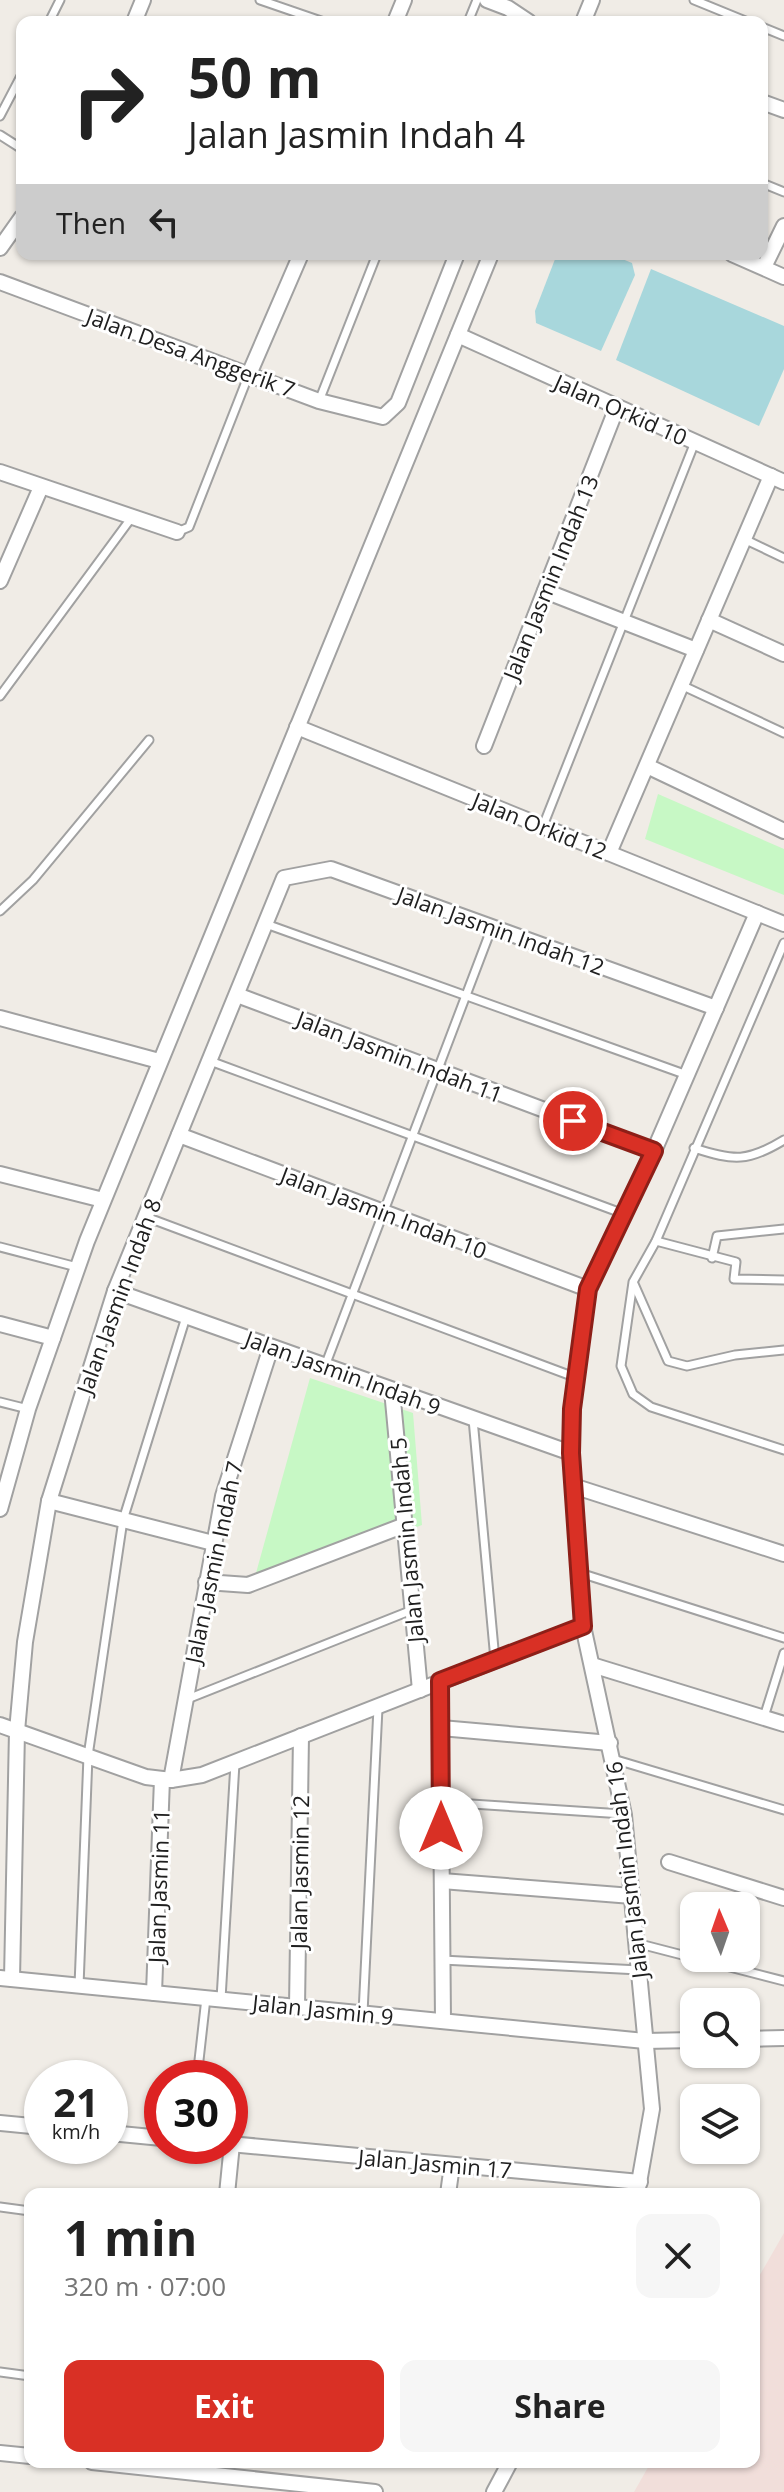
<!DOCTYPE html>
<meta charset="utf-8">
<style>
body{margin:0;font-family:"Open Sans",sans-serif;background:#f6f6f6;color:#222;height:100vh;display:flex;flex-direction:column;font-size:30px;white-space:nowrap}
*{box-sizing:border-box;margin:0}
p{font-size:26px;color:#767676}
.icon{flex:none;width:44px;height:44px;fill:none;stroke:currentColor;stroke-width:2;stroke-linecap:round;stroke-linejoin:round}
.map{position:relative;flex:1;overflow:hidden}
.sheet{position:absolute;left:24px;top:2188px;width:736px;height:280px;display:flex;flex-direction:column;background:#fff;border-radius:16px;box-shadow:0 2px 6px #0004}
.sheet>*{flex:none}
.hud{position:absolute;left:16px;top:16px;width:752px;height:244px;border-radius:16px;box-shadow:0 2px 6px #0004;background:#fff;color:#222;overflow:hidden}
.needle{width:52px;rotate:358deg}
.fabs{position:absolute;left:680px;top:1892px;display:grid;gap:16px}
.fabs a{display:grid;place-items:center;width:80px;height:80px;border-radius:16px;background:#fff;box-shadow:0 2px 6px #0004;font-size:40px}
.speed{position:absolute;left:24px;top:2060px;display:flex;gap:16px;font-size:40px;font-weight:700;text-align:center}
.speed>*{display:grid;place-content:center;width:104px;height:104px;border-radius:50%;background:#fff;box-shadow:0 2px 6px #0004;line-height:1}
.speed small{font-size:20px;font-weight:400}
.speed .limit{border:12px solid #d22;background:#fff;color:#111}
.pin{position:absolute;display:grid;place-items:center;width:68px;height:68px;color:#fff;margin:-34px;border:4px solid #fff;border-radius:50%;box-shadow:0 2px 8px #0007}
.me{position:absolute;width:88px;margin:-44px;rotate:0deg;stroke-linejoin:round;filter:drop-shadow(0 0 6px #0008)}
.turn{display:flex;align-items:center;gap:28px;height:168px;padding:0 40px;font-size:36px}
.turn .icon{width:104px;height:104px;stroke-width:2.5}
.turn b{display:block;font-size:56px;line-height:68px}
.then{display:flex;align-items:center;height:76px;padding:0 40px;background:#0003;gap:16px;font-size:30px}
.round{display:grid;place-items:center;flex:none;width:84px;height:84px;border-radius:16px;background:#f6f6f6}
.head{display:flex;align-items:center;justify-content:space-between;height:136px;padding:0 40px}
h1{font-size:48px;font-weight:700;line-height:60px}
.primary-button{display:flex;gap:16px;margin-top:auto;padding:16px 40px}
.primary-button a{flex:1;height:92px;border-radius:16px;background:#d93025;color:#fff;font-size:32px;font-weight:700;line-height:92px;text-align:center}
.primary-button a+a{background:#f6f6f6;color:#222}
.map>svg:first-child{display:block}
.military{fill:#f1deda}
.park{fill:#c7f8c5}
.water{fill:#a8d7dc}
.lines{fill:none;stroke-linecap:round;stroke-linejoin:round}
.service-casing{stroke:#a1a1a1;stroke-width:11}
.minor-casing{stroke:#a1a1a1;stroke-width:18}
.service{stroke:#fff;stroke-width:7}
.minor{stroke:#fff;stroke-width:14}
.route-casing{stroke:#8d1f18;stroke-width:20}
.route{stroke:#d93025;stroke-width:14}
.labels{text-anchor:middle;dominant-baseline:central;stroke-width:6;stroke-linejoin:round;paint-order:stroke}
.street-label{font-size:22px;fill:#202020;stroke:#fff}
</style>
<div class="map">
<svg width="784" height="2492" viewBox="0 0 784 2492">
<rect width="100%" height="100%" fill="#f0ece6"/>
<polygon class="military" points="784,2233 784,2492 634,2492 651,2462 754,2462 754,2285"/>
<g class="park">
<polygon points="658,794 784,849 784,895 645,839"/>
<polygon points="310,1378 413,1413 422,1525 251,1591"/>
</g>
<g class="water">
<polygon points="557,254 610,254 632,263 635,275 601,351 536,323 535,311"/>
<polygon points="651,269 784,326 784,369 759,426 616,360"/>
</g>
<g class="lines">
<defs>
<g id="service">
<polyline points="260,0 324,22"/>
<polyline points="694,0 748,22"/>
<polyline points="49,22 60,0"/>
<polyline points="468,22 477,0"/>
<polyline points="762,27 784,36"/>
<polyline points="0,116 22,74"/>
<polyline points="0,135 22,149"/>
<polyline points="762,183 784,192"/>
<polyline points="319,401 377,254"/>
<polyline points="177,532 189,527 249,374"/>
<polyline points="744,539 784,558"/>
<polyline points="681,685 784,733"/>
<polyline points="0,696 132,517"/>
<polyline points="543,826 695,442"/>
<polyline points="0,911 33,880 149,740"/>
<polyline points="266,924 687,1075"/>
<polyline points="784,943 656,1241 633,1282 621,1366 633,1394 651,1407 784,1450"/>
<polyline points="210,1061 624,1214"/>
<path d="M 694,1148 C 734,1161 748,1162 784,1140"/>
<polyline points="146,1217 577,1378"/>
<polyline points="656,1241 736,1262 734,1279 784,1280"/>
<polyline points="0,1247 77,1267"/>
<polyline points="712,1258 717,1236 784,1229"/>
<polyline points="634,1284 668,1361 687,1366 735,1355 784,1350"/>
<polyline points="325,1366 492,927"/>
<polyline points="0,1402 28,1409"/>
<polyline points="473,1419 495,1660"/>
<polyline points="580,1573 784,1638"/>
<polyline points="185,1700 412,1610"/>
<polyline points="764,1717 784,1653"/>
<polyline points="613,1759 784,1810"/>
<polyline points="441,1802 623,1814"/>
<polyline points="636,1943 694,1958"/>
<polyline points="695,1958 784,1981"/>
<polyline points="442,1960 639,1970"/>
<polyline points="79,1986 88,1756 123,1520 186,1317"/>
<polyline points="221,1999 235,1763"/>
<polyline points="363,2013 378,1708"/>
<polyline points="197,2078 206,1998"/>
<polyline points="0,2207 30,2211"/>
<polyline points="0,2372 30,2376"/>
</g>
<g id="minor">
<polyline points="487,0 508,8 529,22"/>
<polyline points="134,22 143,0"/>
<polyline points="395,22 404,0"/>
<polyline points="583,22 592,0"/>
<polyline points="762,102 784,110"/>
<polyline points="0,248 22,217"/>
<polyline points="732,254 784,277"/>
<polyline points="764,267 784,226"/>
<polyline points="0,282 319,401 383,417 398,403 457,254"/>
<polyline points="458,335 784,482"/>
<polyline points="250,372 301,254"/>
<polyline points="0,472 177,532"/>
<polyline points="0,581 41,487"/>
<polyline points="545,591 696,650"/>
<polyline points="709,620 784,654"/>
<polyline points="297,727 784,924"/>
<polyline points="484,746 617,407"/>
<polyline points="647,766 784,831"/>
<polyline points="609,853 771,476"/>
<polyline points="237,995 654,1151"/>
<polyline points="0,1018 159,1061"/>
<polyline points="179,1135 588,1289"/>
<polyline points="0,1174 103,1200"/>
<polyline points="115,1291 571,1453"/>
<polyline points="0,1324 53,1338"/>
<polyline points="392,1390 420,1690"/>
<polyline points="573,1486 784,1554"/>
<polyline points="49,1501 213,1543"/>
<polyline points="0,1509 28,1409 87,1241 491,254"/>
<polyline points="206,1582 248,1585 405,1525"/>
<polyline points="592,1665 784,1724"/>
<polyline points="440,1681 443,2021"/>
<polyline points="0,1725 146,1777 171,1780 202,1775 583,1626"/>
<polyline points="441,1728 610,1743"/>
<polyline points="171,1780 223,1496 271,1347"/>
<polyline points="669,1862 784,1898"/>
<polyline points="442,1881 632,1896"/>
<polyline points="0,1978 645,2041 694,2040"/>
<polyline points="12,1979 17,1731 25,1642 49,1501 115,1291 284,878 331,869 716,1008"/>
<polyline points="154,1993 162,1779"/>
<polyline points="297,2007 301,1736"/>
<polyline points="746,2039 784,2038"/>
<polyline points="0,2123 42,2127"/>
<polyline points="110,2133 162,2138"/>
<polyline points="230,2144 640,2182"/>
<polyline points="227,2194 232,2144"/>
<polyline points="448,2194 452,2165"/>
<polyline points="637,2194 652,2109 624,1815 583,1626 571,1453 572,1409 588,1289 654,1151 757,913"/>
<polyline points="0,2453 30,2456"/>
<polyline points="92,2462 375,2492"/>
<polyline points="494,2492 510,2462"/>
</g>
</defs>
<use href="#service" class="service-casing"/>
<use href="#minor" class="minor-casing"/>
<use href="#service" class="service"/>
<use href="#minor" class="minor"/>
</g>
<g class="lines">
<defs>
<polyline id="route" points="441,1828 440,1681 583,1626 571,1453 572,1409 588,1289 654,1151 573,1121"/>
</defs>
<use href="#route" class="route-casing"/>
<use href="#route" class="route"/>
</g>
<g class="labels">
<g class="street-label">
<text transform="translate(191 352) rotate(20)">Jalan Desa Anggerik 7</text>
<text transform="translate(621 409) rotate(24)">Jalan Orkid 10</text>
<text transform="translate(550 577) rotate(-68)">Jalan Jasmin Indah 13</text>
<text transform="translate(540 825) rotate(22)">Jalan Orkid 12</text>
<text transform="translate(501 930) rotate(20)">Jalan Jasmin Indah 12</text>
<text transform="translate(400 1056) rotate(21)">Jalan Jasmin Indah 11</text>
<text transform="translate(384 1212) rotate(21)">Jalan Jasmin Indah 10</text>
<text transform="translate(118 1296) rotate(-70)">Jalan Jasmin Indah 8</text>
<text transform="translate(343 1372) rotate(20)">Jalan Jasmin Indah 9</text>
<text transform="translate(406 1540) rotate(-95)">Jalan Jasmin Indah 5</text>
<text transform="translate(213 1562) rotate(-78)">Jalan Jasmin Indah 7</text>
<text transform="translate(626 1870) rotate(-97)">Jalan Jasmin Indah 16</text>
<text transform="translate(299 1872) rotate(-89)">Jalan Jasmin 12</text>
<text transform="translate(158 1886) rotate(-88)">Jalan Jasmin 11</text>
<text transform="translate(323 2009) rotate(6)">Jalan Jasmin 9</text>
<text transform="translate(435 2163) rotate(5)">Jalan Jasmin 17</text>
</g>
</g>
</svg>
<div class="fabs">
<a><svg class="needle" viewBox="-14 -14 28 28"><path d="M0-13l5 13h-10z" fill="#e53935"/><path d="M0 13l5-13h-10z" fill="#767676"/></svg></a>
<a><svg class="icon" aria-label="search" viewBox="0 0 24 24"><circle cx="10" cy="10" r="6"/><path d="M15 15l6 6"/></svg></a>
<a><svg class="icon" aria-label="layers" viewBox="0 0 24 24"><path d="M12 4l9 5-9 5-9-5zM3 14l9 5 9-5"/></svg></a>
</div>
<div class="speed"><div>21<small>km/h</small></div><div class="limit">30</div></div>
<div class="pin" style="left:573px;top:1121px;background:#d93025"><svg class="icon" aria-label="arrive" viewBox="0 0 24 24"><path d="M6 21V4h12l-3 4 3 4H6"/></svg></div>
<svg class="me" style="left:441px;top:1828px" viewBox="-20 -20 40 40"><circle r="19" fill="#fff"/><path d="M0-13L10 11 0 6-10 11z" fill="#d93025"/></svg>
<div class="hud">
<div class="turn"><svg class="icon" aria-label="right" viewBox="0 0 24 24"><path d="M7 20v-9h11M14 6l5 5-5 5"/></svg><div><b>50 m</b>Jalan Jasmin Indah 4</div></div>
<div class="then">Then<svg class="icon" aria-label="left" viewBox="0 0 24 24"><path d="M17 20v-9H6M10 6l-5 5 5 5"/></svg></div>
</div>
<section class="sheet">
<div class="head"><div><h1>1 min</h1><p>320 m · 07:00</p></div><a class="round"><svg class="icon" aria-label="close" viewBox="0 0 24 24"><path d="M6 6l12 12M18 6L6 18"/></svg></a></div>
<div class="primary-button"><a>Exit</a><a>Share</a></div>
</section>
</div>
